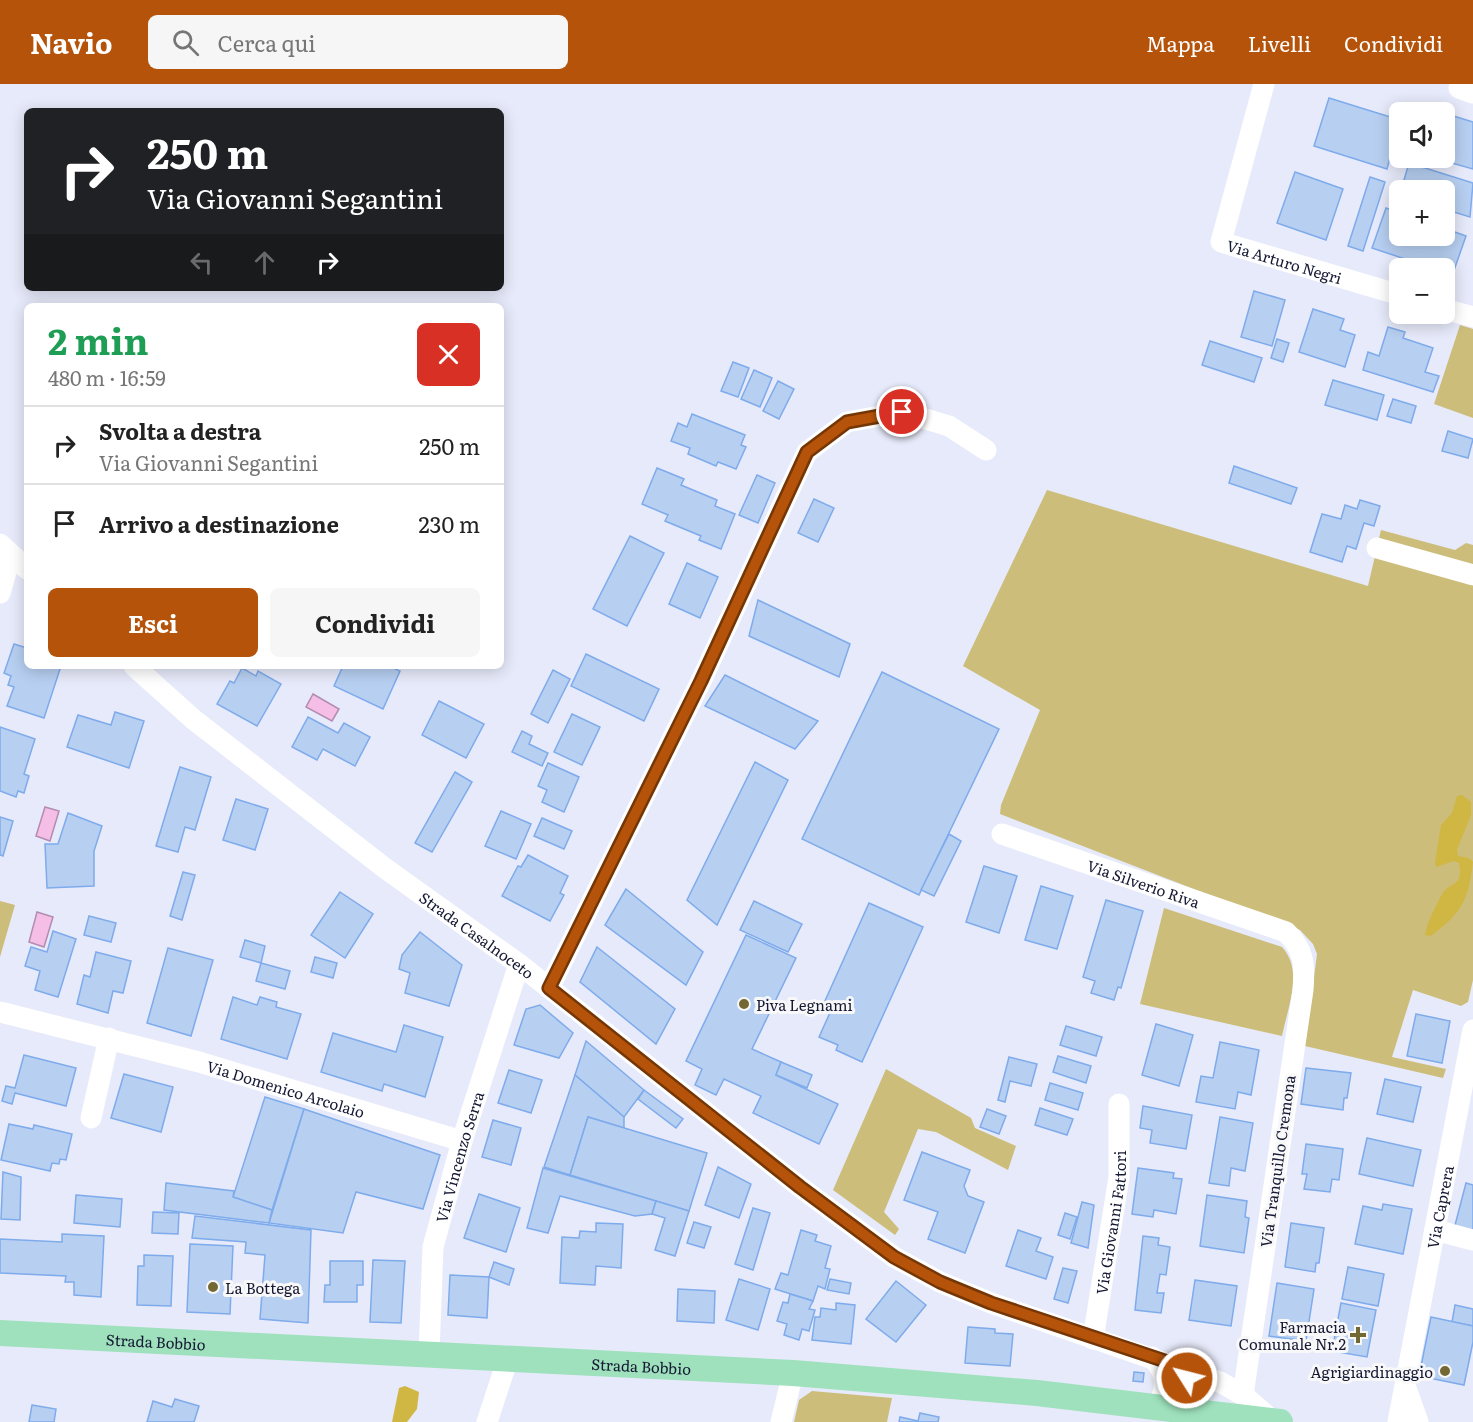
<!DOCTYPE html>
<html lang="it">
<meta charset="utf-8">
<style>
body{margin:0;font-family:Literata,serif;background:#f6f6f6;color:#222;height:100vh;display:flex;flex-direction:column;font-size:22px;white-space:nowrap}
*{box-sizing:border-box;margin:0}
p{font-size:20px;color:#767676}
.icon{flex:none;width:33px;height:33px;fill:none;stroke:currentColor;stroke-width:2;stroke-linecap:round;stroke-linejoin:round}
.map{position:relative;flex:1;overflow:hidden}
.sheet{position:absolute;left:24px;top:219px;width:480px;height:366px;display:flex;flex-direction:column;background:#fff;border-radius:9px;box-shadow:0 3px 15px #0003}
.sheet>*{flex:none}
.banner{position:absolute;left:24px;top:24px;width:480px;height:183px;border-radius:9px;box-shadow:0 3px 15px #0003;background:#202124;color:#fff;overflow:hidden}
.buttons{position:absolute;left:1389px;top:18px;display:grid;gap:12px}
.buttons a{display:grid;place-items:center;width:66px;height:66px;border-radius:9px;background:#fff;box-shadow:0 3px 15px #0003;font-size:30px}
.pin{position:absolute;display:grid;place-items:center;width:51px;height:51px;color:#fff;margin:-26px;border:3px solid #fff;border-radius:50%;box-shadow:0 2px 6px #0007}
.me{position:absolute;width:66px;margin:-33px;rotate:306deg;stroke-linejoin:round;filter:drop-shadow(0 0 4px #0008)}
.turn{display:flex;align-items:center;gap:21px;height:126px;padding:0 24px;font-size:27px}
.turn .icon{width:78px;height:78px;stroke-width:2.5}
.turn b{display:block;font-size:42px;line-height:51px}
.lanes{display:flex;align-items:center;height:57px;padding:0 24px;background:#0003;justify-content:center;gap:30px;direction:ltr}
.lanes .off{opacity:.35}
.round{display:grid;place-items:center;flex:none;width:63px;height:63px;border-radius:9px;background:#f6f6f6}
.summary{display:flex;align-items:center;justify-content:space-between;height:102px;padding:0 24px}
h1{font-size:36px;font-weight:700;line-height:45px;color:#1e9e55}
.action{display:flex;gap:12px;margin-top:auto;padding:12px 24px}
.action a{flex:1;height:69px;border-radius:9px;background:#b45309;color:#fff;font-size:24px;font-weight:700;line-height:69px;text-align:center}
.action a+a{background:#f6f6f6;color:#222}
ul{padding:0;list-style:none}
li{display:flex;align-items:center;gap:18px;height:78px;padding:0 24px;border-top:2px solid #e0e0e0}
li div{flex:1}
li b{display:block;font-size:22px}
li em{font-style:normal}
header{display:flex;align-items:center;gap:36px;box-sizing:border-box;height:84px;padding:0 30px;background:#b45309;color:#fff}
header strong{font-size:28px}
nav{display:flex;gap:33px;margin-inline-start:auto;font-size:21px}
.search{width:420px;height:54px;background:#f6f6f6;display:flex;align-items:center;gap:15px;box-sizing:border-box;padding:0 21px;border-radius:9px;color:#767676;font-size:22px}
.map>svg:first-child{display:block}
.green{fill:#ccbd7a}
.forest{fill:#d0b743}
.water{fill:#f5bee6;stroke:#b28cb1;stroke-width:1.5}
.building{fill:#b7cff1;stroke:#7eabeb;stroke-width:1.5}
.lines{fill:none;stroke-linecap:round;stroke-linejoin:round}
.minor{stroke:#fff;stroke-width:21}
.major{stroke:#9ee1bc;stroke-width:26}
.route-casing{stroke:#753606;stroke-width:15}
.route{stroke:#b45309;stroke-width:10}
.poi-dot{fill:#736734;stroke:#f8f8f8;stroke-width:2}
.labels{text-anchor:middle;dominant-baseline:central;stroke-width:6;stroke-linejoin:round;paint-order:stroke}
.street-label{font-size:15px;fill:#161934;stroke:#f8f8f8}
.poi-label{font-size:15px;fill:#161934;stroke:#f8f8f8;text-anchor:start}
</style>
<header>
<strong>Navio</strong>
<div class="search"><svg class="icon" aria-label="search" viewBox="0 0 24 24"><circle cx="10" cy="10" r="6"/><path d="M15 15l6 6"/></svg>Cerca qui</div>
<nav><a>Mappa</a><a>Livelli</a><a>Condividi</a></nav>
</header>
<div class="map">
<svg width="1473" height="1338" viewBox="0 0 1473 1338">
<rect width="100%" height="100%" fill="#e7eafa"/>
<g class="green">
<polygon points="1460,241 1473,245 1473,334 1434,320"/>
<polygon points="1047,406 1368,502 1381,446 1455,466 1466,459 1473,461 1473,896 1468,918 1461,922 1413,906 1392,973 1446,985 1443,994 1305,962 1317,870 1313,860 1300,846 1000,730 1001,721 1040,626 963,582"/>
<polygon points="0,817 15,821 0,873"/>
<path d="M 1164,824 L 1282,863 C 1304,887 1288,922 1282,952 L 1140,920 Z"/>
<polygon points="886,985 971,1034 975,1044 1016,1062 1008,1086 936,1048 918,1045 884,1128 899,1145 895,1151 833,1106"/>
<polygon points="812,1307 892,1314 887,1338 794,1338 799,1316"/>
</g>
<g class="forest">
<path d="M 1462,711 L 1471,718 L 1471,731 L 1457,766 L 1458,772 L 1469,774 L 1473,778 C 1468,817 1463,827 1431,852 L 1425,851 C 1427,838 1435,824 1441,812 C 1449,796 1464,805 1459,779 L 1454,777 L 1436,783 L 1435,778 L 1441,741 L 1452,729 L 1457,712 Z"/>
<polygon points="405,1302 419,1308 417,1325 407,1338 392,1338 399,1304"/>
</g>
<g class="water">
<polygon points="313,610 339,625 332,637 306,623"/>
<polygon points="45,723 59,727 50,757 36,752"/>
<polygon points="37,828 53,833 44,863 29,858"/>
</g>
<g class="building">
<polygon points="1329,14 1400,36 1387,85 1314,62"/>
<polygon points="1444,29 1473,38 1473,85 1434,74 1444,74"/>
<polygon points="1409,79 1473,99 1470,133 1444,125 1444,106 1401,106"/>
<polygon points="1295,88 1343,105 1326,156 1277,139"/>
<polygon points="1370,93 1385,98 1363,167 1348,162"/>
<polygon points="1386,124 1400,129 1400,152 1444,152 1444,144 1466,152 1452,192 1444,189 1444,184 1432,184 1372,164"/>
<polygon points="1254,207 1285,216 1272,262 1241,253"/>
<polygon points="1313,225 1344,235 1340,246 1355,251 1345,283 1299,268"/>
<polygon points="1388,243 1405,248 1403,254 1433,264 1425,288 1439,292 1433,308 1363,286 1368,268 1379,272"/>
<polygon points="1277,255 1289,259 1283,278 1271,274"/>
<polygon points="1210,257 1262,274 1254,298 1202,281"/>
<polygon points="733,278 749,284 738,313 721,307"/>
<polygon points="754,286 772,294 760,323 741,315"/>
<polygon points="1333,296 1384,311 1377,336 1325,321"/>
<polygon points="778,297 794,305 779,335 763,327"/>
<polygon points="1393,315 1416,322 1411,339 1387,332"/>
<polygon points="692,330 745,351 741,361 746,363 736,385 718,378 716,382 688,370 690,364 671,357 678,339 687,343"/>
<polygon points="1448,347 1473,355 1468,374 1442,367"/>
<polygon points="1234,382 1297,404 1291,420 1229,399"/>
<polygon points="657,384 684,395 681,401 717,416 715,422 735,430 721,465 699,456 701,452 665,437 668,431 642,420"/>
<polygon points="757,391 775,399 758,439 739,431"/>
<polygon points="814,415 834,424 818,458 798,449"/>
<polygon points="1360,416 1380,422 1374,442 1364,439 1356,465 1347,462 1342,478 1310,468 1322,430 1341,435 1345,421 1357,425"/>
<polygon points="630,452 664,469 627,542 593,525"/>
<polygon points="687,479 718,493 700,534 669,520"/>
<polygon points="758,516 850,560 839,593 749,552"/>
<polygon points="14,560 27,564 27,582 61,582 44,634 7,622 14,603 8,601 11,592 4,589"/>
<polygon points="586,570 659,605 644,637 571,602"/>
<polygon points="343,582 389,582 400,587 383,625 334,602"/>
<polygon points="242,584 256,592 258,587 281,600 257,642 217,620 230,597 234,599"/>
<polygon points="553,586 570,595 548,639 531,630"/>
<polygon points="882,588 999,645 919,811 802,755"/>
<polygon points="725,591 818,637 795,665 705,622"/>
<polygon points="439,617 484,640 466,674 422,651"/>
<polygon points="115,628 144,637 129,684 67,663 78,631 111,641"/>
<polygon points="572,630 600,643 582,681 554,668"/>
<polygon points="308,633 338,649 344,639 370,653 355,682 323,665 317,676 292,663"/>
<polygon points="0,643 35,655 24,690 29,692 24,709 18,707 16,713 0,707"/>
<polygon points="522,647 532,652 529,660 548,669 542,682 512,668"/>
<polygon points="755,678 788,696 717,841 687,816"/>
<polygon points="548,679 579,693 564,728 542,718 547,706 538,702"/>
<polygon points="180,683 211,693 195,746 185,743 178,768 156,762"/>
<polygon points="455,688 472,698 432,768 415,759"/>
<polygon points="236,715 268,725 255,766 223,756"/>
<polygon points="501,727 531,740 516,775 485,762"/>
<polygon points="68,729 102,742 94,767 94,802 47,804 45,760 58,760"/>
<polygon points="0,733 13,737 3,772 0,771"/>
<polygon points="542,734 572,747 564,765 534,752"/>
<polygon points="949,750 961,757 934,812 921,806"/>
<polygon points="528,771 568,792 560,809 564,811 550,837 502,812 518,782 521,783"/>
<polygon points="984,782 1017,792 999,849 966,838"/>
<polygon points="183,788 195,791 182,836 170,832"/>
<polygon points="1041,802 1073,812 1057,865 1025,856"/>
<polygon points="626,805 703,868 686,901 605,841"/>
<polygon points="340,808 373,830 345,874 311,851"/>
<polygon points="1106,816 1143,827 1121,904 1118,903 1114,916 1091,909 1095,897 1083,893"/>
<polygon points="754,817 802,840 788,868 740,846"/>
<polygon points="869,819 923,843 862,978 836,966 838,961 819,953 833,922 824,919"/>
<polygon points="89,832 116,839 111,858 84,851"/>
<polygon points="53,847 76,855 58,913 35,906 40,887 25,882 31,863 47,868"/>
<polygon points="420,848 462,881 449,922 405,909 410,889 399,885 402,871"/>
<polygon points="746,851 796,874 752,965 781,978 776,991 838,1020 819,1060 753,1029 761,1012 724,995 716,1011 695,1001 702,985 686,977"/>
<polygon points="245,856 265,862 261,879 240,873"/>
<polygon points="597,863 675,925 656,960 580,898"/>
<polygon points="168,864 213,876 191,952 147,939"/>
<polygon points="96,868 131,877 123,909 113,907 108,929 77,920 84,891 90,893"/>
<polygon points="315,873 337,879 333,894 311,888"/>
<polygon points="261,879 290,887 285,905 256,897"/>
<polygon points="233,913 257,921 260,913 277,918 276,923 301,930 287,975 221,955"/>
<polygon points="540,921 573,949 559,974 514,961 526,925"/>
<polygon points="1416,930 1450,937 1442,979 1407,972"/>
<polygon points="1156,940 1193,951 1179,1002 1142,991"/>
<polygon points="404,941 443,953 425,1013 384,1000 382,1007 321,988 333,949 396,968"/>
<polygon points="1066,942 1102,953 1096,972 1060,961"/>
<polygon points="586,957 644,1006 624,1033 575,991"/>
<polygon points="1220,958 1259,966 1251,1011 1238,1008 1235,1025 1196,1018 1201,992 1213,994"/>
<polygon points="24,971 76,984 66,1022 15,1009 12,1020 2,1017 6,1002 15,1004"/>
<polygon points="1058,972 1091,982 1086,999 1053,988"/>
<polygon points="1009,973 1037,980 1031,1002 1010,997 1005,1018 998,1016"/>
<polygon points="781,978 812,991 807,1004 776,991"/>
<polygon points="1306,984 1351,989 1347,1014 1344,1014 1343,1026 1301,1020"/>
<polygon points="509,986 542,996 531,1029 498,1019"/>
<polygon points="124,990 173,1003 161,1048 111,1034"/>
<polygon points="575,991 624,1033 624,1044 588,1033 570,1091 544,1083"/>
<polygon points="1385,995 1421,1003 1413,1038 1377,1030"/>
<polygon points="1050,999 1083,1009 1078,1026 1045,1016"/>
<polygon points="644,1006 683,1035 676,1044 638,1015"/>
<polygon points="265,1013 304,1025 272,1126 233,1113"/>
<polygon points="1143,1022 1192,1031 1186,1065 1150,1059 1152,1046 1140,1044"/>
<polygon points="1040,1024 1073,1035 1067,1051 1035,1041"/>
<polygon points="304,1025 440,1071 423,1125 356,1108 343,1149 269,1139"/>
<polygon points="987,1025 1006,1032 999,1050 980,1043"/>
<polygon points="588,1033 707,1069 689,1127 570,1091"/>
<polygon points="1220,1033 1253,1039 1245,1087 1231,1084 1229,1102 1209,1099"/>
<polygon points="493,1036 521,1044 511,1081 482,1073"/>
<polygon points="9,1040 33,1045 34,1041 72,1050 66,1076 60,1075 59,1080 52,1079 50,1087 1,1076"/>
<polygon points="1367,1054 1421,1066 1413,1102 1359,1090"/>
<polygon points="1306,1060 1343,1065 1339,1096 1332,1095 1330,1108 1304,1105 1307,1090 1302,1090"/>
<polygon points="922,1068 970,1086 964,1102 968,1112 984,1118 965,1169 928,1155 938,1128 904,1116"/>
<polygon points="718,1083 751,1100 739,1134 705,1121"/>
<polygon points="543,1084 656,1117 652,1130 635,1132 560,1112 548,1149 527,1144"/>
<polygon points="1138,1084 1174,1089 1173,1094 1182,1095 1176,1130 1154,1126 1153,1133 1132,1130"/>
<polygon points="3,1088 21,1093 20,1136 1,1135"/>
<polygon points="166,1099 234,1107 233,1113 272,1126 269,1139 164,1126"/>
<polygon points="1466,1099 1473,1101 1473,1150 1454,1145"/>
<polygon points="479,1110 520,1124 506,1168 464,1154"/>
<polygon points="76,1111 122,1115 120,1143 74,1139"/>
<polygon points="1207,1111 1247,1117 1245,1133 1249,1134 1244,1169 1200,1162"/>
<polygon points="656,1117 689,1127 675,1172 655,1166 665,1134 652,1130"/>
<polygon points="1082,1118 1094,1121 1088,1164 1071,1159"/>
<polygon points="1383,1120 1412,1125 1403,1170 1355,1160 1363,1122 1382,1126"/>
<polygon points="753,1124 770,1129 753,1186 735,1180"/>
<polygon points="153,1128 179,1129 178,1150 152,1149"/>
<polygon points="1065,1129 1077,1133 1070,1155 1058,1151"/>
<polygon points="195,1132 311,1146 308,1239 260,1235 265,1171 245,1169 246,1158 192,1154"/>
<polygon points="694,1138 711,1143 704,1164 687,1159"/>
<polygon points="596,1139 623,1140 621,1184 596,1182 595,1201 560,1199 562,1153 579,1154 580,1147 596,1148"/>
<polygon points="1291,1139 1324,1144 1319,1179 1316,1179 1315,1188 1285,1183"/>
<polygon points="801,1146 817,1151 815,1157 831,1162 825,1184 830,1185 825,1205 818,1202 813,1217 775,1205 781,1189 788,1191"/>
<polygon points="1018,1146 1041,1154 1036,1167 1053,1173 1046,1195 1006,1182"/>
<polygon points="62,1150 104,1152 101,1213 74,1211 74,1198 65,1198 66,1192 0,1189 0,1155 62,1158"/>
<polygon points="1143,1152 1159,1154 1158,1161 1170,1163 1166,1191 1160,1190 1157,1209 1164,1209 1161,1229 1135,1226"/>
<polygon points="190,1160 233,1162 230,1230 187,1228"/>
<polygon points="144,1171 173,1172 171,1222 137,1221 138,1182 144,1182"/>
<polygon points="373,1176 405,1177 401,1239 370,1238"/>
<polygon points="330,1177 363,1177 363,1201 357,1201 357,1218 324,1218 325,1201 330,1201"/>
<polygon points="494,1178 514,1185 509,1201 489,1193"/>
<polygon points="1348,1183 1384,1190 1378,1222 1342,1215"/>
<polygon points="1063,1184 1077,1187 1068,1219 1054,1215"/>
<polygon points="450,1191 489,1193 487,1234 448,1231"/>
<polygon points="739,1195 770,1205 758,1246 726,1236"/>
<polygon points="830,1195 851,1199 849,1210 827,1206"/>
<polygon points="1195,1196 1237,1202 1231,1242 1189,1236"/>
<polygon points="896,1197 926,1221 896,1258 866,1235"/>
<polygon points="1277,1199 1314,1205 1306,1257 1269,1252"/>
<polygon points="678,1205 715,1207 714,1239 677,1237"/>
<polygon points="790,1210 813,1217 809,1225 815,1226 809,1247 802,1245 799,1256 784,1251 787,1240 777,1237 783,1218 788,1219"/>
<polygon points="836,1219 855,1221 851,1260 812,1256 815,1233 820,1233 821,1224 836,1226"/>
<polygon points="1341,1219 1376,1226 1367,1273 1332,1267"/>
<polygon points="1455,1221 1473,1225 1473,1242 1452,1238"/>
<polygon points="1431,1233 1473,1242 1473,1258 1464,1301 1419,1292"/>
<polygon points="968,1243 995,1245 995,1249 1013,1250 1010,1282 965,1279"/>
<polygon points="1134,1288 1144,1289 1143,1298 1133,1297"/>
<polygon points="175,1315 199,1322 194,1338 147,1338 153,1317 172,1323"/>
<polygon points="32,1321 56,1325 54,1338 29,1338"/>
<polygon points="920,1329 939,1333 938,1338 899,1338 900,1333 918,1337"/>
</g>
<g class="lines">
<g class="minor">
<path id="s1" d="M 1264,0 L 1221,158 L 1400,211"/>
<polyline points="1459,4 1473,9"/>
<polyline points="1444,225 1473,233"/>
<polyline points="0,460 27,485"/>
<polyline points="1377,464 1473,491"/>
<polyline points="0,509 11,471"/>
<path id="s2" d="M 134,582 L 193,635 L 386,785 L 519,880 L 800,1103 L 894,1173 L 940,1198 L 991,1219 L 1220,1298 L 1243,1311 L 1274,1338"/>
<path id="s3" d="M 1002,750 L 1286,848 C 1304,865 1305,881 1303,906 L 1243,1311"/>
<polyline points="549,904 701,597 807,368 847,338 902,328 949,342 986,366"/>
<path id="s4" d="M 0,928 L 199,978 L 462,1057"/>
<polyline points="91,1034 109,954"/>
<polyline points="1435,1146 1473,1156"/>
<path id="s5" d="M 1093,1255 L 1119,1093 L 1119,1020"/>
<path id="s6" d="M 429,1270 L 433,1163 L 462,1057 L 519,880"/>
<path d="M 1152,1273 C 1168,1291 1167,1302 1158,1323"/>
<polyline points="1180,1283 1194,1305 1191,1327"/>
<polyline points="1406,1304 1418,1338"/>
<polyline points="487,1338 508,1274"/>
<polyline points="781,1338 793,1289"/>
<path id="s7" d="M 1398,1338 L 1473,946"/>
</g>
<path class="major" id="s8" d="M 0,1249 L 793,1289 L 1037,1309 L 1280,1338"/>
</g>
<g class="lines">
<defs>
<polyline id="route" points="902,328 847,338 807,368 701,597 549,904 800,1103 894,1173 940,1198 991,1219 1180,1282 1187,1294"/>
</defs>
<use href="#route" class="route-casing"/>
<use href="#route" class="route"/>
</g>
<g class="poi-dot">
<circle cx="744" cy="920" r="6"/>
<circle cx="213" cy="1203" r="6"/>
<path d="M1355 1242h6v6h6v6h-6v6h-6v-6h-6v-6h6z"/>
<circle cx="1445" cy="1287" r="6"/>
</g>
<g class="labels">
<g class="street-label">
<text stroke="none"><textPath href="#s1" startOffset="230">Via Arturo Negri</textPath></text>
<text stroke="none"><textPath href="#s3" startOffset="150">Via Silverio Riva</textPath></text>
<text stroke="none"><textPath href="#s2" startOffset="436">Strada Casalnoceto</textPath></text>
<text stroke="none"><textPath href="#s4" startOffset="296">Via Domenico Arcolaio</textPath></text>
<text stroke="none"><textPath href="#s6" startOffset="201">Via Vincenzo Serra</textPath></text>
<text transform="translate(1277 1077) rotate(-82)">Via Tranquillo Cremona</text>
<text stroke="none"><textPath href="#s7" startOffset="219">Via Caprera</textPath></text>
<text stroke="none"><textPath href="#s5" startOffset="118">Via Giovanni Fattori</textPath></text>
<text stroke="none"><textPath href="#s8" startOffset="156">Strada Bobbio</textPath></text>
<text stroke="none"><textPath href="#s8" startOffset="642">Strada Bobbio</textPath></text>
</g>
<g class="poi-label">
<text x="756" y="920">Piva Legnami</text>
<text x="225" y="1203">La Bottega</text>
<text x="1346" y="1242" text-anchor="end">Farmacia<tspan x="1346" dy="17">Comunale Nr.2</tspan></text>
<text x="1433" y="1287" text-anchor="end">Agrigiardinaggio</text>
</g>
</g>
</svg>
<div class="buttons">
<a><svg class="icon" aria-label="sound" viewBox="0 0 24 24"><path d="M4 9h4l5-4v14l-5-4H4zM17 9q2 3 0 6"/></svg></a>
<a>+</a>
<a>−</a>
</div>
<div class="pin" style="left:902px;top:328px;background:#d93025"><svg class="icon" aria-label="arrive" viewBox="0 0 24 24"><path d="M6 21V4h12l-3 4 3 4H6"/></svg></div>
<svg class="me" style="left:1187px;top:1294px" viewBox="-20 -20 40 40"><circle r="17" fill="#b45309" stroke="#fff" stroke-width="3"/><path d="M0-11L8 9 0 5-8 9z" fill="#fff"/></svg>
<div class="banner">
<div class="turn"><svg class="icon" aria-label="right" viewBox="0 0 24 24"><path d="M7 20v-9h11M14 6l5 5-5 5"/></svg><div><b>250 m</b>Via Giovanni Segantini</div></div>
<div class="lanes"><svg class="icon off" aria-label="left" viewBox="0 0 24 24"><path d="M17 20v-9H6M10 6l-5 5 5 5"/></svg><svg class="icon off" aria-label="ahead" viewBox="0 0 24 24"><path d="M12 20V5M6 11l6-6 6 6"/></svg><svg class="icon" aria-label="right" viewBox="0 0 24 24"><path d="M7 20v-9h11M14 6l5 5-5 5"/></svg></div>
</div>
<section class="sheet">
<div class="summary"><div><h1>2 min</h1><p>480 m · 16:59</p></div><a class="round" style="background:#d93025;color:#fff"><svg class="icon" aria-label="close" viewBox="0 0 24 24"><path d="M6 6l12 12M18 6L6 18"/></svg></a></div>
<ul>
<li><svg class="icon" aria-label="right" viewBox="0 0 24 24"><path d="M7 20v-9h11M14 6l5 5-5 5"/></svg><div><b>Svolta a destra</b><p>Via Giovanni Segantini</p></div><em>250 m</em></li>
<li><svg class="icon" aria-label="arrive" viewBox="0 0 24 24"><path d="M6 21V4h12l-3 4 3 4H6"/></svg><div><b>Arrivo a destinazione</b></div><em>230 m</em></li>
</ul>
<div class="action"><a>Esci</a><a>Condividi</a></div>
</section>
</div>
